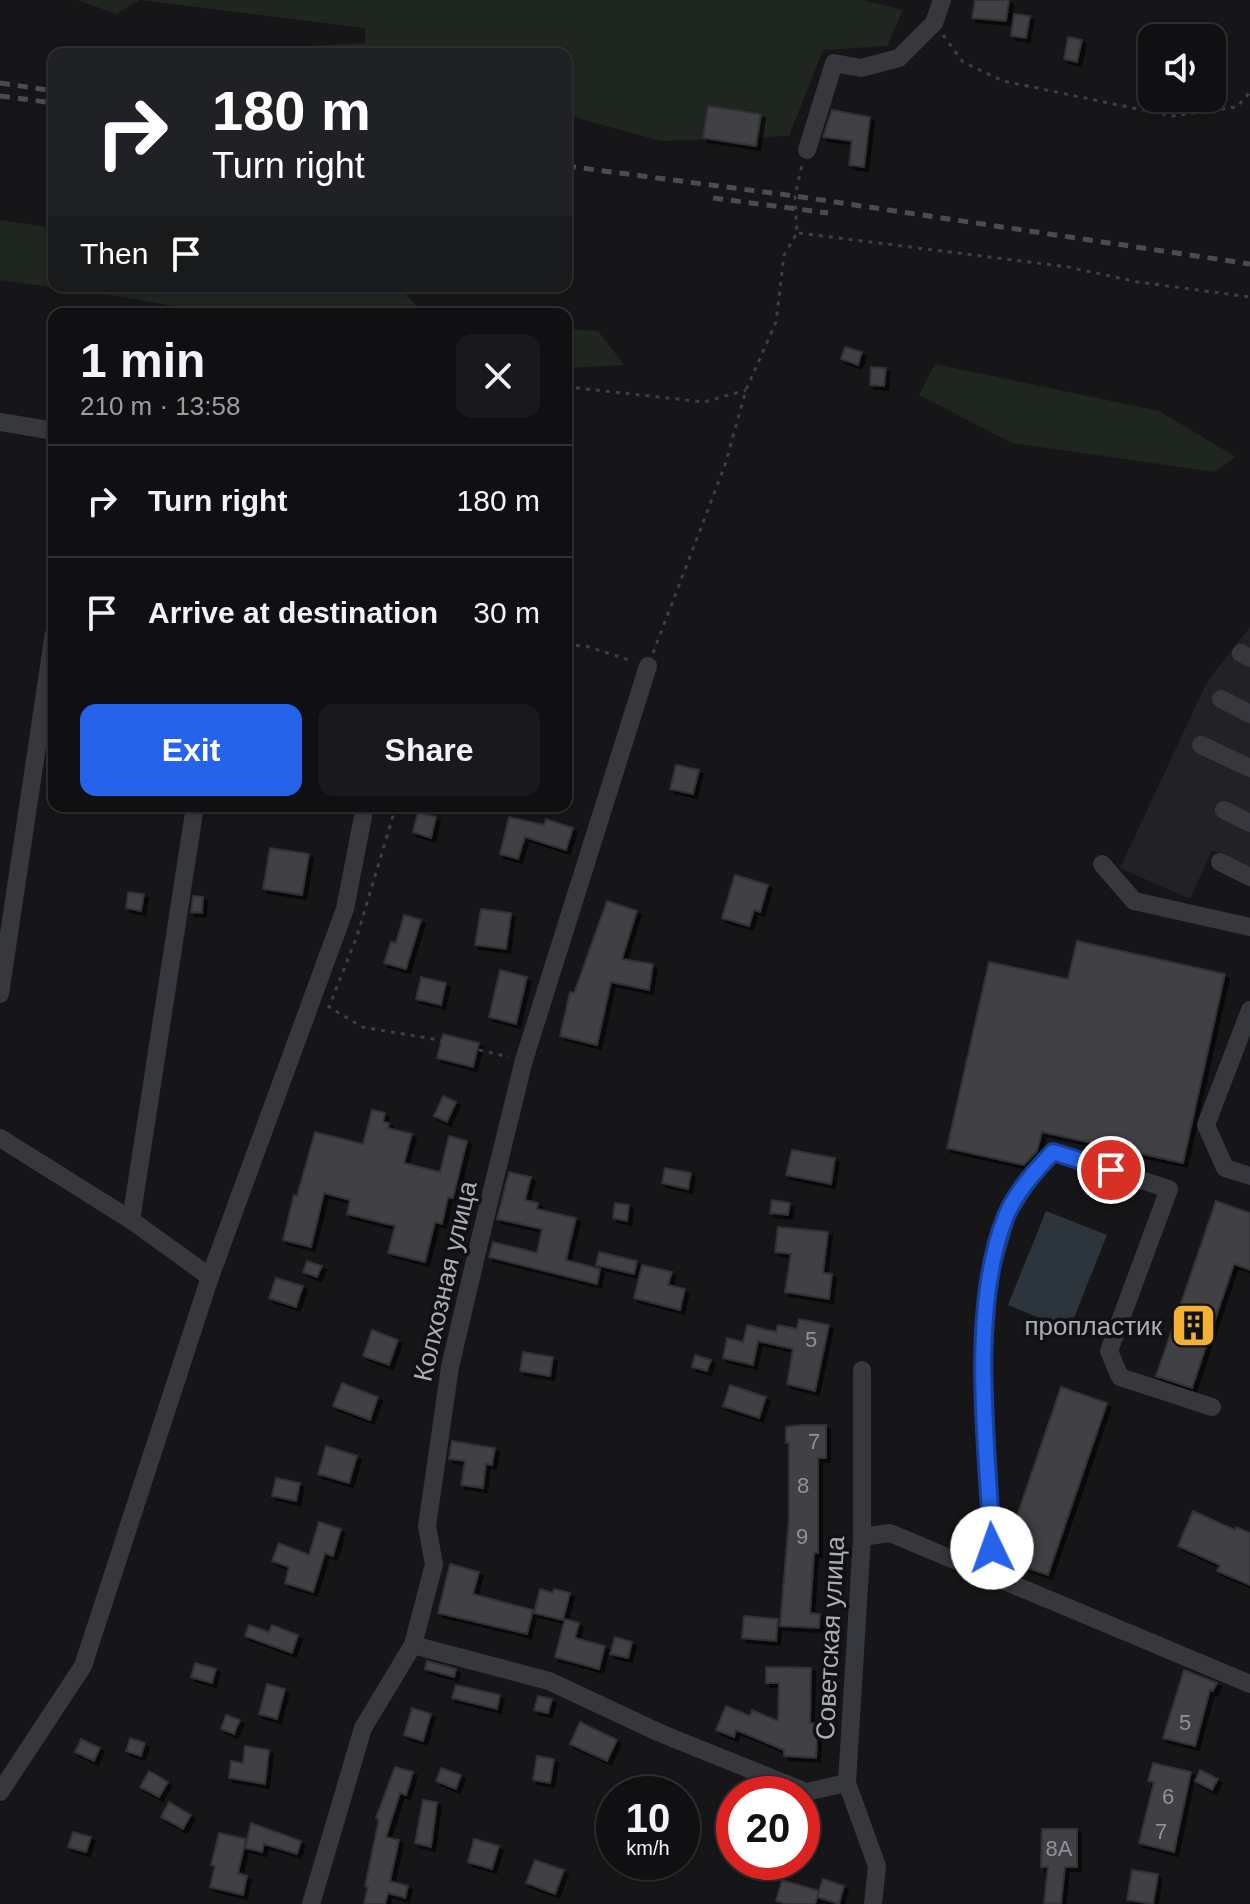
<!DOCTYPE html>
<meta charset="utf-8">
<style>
body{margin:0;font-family:Arial,sans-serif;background:#19191b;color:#f1f3f6;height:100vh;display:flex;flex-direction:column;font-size:30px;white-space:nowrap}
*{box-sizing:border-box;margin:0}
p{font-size:26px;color:#9c9d9f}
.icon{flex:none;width:44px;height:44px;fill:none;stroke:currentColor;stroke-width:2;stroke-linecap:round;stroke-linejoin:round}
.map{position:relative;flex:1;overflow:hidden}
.drawer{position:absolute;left:48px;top:308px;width:524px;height:504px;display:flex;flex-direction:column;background:#101012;border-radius:16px;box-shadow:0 2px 6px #0004,0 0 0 2px #303032}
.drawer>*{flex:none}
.banner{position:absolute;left:48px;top:48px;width:524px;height:244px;border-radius:16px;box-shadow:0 2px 6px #0004,0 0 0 2px #303032;background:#202124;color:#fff;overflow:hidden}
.tools{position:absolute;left:1138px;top:24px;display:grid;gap:16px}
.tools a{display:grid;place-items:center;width:88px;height:88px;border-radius:16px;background:#101012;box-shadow:0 2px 6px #0004,0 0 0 2px #303032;font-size:40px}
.speed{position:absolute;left:596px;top:1776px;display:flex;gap:16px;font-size:40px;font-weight:700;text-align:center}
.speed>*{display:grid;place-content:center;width:104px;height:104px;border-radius:50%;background:#101012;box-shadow:0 2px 6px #0004,0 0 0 2px #303032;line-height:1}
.speed small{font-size:20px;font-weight:400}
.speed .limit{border:12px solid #d22;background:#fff;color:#111}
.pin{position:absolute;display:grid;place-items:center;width:68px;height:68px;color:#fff;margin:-34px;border:4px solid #fff;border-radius:50%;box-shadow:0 2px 8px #0007}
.me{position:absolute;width:88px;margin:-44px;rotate:357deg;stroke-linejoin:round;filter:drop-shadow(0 0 6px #0008)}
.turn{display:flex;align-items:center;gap:28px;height:168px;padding:0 32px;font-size:36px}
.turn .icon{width:104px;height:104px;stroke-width:2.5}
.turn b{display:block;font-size:56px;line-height:68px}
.then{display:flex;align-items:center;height:76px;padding:0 32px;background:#0003;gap:16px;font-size:30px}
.round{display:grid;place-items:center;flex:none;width:84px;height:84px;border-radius:16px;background:#19191b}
.overview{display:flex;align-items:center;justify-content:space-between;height:136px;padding:0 32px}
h1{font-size:48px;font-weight:700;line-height:60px}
.cta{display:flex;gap:16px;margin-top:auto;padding:16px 32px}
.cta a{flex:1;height:92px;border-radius:16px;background:#2563eb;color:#fff;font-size:32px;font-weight:700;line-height:92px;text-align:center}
.cta a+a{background:#19191b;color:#f1f3f6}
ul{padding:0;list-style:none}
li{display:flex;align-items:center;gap:24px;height:112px;padding:0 32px;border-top:2px solid #303032}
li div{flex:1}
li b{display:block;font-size:30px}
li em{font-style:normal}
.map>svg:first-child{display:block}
.built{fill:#222225}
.green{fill:#1e261f}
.water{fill:#2c353c}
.building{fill:#404145;stroke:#303034;stroke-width:2;filter:url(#shadow)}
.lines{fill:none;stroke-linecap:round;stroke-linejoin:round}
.path{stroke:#3d3f44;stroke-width:3;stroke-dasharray:4 6;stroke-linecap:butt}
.minor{stroke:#37383d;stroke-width:18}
.rail{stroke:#4a4c52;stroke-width:5;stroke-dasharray:10 8;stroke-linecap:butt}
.route-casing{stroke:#184099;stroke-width:20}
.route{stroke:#2563eb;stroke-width:14}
.labels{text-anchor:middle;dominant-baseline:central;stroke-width:7;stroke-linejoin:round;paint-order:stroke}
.number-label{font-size:22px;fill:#8e929b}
.street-label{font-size:26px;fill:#a8adb8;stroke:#111113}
.poi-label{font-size:26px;fill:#a8adb8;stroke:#111113;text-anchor:end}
</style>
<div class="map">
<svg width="1250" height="1904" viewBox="0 0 1250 1904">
<defs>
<filter id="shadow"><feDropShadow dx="4" dy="4" stdDeviation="0" flood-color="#0009"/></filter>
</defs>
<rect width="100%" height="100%" fill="#161618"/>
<polygon class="built" points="1250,627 1250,868 1212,850 1190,899 1120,868 1207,682"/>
<g class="green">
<polygon points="78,0 863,0 903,10 887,46 823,50 789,136 661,141 566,115 566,54 309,54 311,46 365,43 365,28 140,0 116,14"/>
<polygon points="0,220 54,228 54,286 297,286 403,291 424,314 215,314 124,297 0,280"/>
<polygon points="566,329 598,331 624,365 566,368"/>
<polygon points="935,364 1159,411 1236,457 1215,472 1012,443 919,395"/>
</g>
<polygon class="water" points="1046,1211 1107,1235 1069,1330 1008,1305"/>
<g class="building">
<polygon points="975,0 1009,0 1006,21 972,18"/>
<polygon points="1014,14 1030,16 1026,38 1011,36"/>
<polygon points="1068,37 1082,40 1077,62 1064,59"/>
<polygon points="708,106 761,114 756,146 703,138"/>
<polygon points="832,110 870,117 864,167 849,165 852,141 823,137"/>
<polygon points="845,347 862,352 858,365 841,359"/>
<polygon points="871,367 886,368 884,386 870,385"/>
<polygon points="676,765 699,770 693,794 670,789"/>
<polygon points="418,812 436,817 431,838 413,832"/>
<polygon points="509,817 544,825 546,819 573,828 566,850 525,837 518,859 500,854"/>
<polygon points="270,848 309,854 302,895 263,889"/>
<polygon points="735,875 768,885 760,912 754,910 749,926 722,918"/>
<polygon points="128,892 144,894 141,911 126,908"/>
<polygon points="193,896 203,897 202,913 191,912"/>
<polygon points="607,901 637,911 622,959 653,964 649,990 611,982 597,1045 560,1036 570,992 574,993"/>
<polygon points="481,909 511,913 506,949 475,945"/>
<polygon points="404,915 421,920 406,969 384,963 391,942 396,943"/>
<polygon points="1077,941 1225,974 1183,1163 1042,1132 1037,1151 1024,1165 947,1148 989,962 1068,979"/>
<polygon points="500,970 527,977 516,1024 489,1017"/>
<polygon points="421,977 446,983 441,1005 416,999"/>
<polygon points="443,1034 479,1043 473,1067 437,1058"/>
<polygon points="443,1096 456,1102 447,1122 434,1116"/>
<polygon points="372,1110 385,1113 383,1122 389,1123 388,1128 412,1134 404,1163 440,1172 449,1136 467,1141 453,1198 448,1197 442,1224 435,1222 425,1262 388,1253 395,1226 347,1214 350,1200 324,1193 311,1247 283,1240 294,1195 297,1196 315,1132 363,1144"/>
<polygon points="792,1150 835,1158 831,1184 786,1175"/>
<polygon points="665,1168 691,1173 688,1189 662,1183"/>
<polygon points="509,1172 531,1177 525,1200 538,1203 537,1209 576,1218 566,1260 600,1269 597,1284 489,1257 493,1242 537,1253 542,1229 497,1219"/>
<polygon points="772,1200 790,1203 788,1215 770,1213"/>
<polygon points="1216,1201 1250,1213 1250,1270 1234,1264 1192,1388 1156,1376"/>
<polygon points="615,1203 629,1205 627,1221 613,1218"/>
<polygon points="778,1227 828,1232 823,1273 832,1274 829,1299 785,1292 791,1254 775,1252"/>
<polygon points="599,1252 637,1261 634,1274 596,1265"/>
<polygon points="307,1261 322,1266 317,1277 303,1272"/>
<polygon points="642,1265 672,1272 668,1285 685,1289 680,1310 634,1298"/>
<polygon points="276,1278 303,1286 296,1307 269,1298"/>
<polygon points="799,1319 829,1325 815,1391 787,1384 793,1349 758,1341 753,1365 723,1358 727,1338 743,1342 747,1325 776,1332 778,1325 797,1329"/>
<polygon points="372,1330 398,1340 389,1365 363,1356"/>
<polygon points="523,1352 553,1357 550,1376 520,1371"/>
<polygon points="695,1355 711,1360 707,1371 692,1367"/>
<polygon points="342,1383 378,1397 370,1420 333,1406"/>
<polygon points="730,1385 766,1397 759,1418 723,1406"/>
<polygon points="1061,1387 1107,1403 1048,1575 1004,1560 1004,1554"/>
<polygon points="802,1425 826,1425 826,1458 818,1458 818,1553 814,1553 810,1613 820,1614 819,1628 780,1626 789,1520 789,1443 786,1443 786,1427"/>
<polygon points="452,1441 495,1448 492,1465 486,1464 483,1488 461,1485 465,1461 449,1459"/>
<polygon points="326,1446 357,1456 349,1483 318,1474"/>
<polygon points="276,1478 300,1483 296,1501 272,1496"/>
<polygon points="1193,1511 1235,1530 1236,1527 1250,1533 1250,1585 1217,1571 1220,1565 1178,1546"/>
<polygon points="319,1522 341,1529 333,1556 325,1553 313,1592 285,1583 289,1567 272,1561 279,1543 309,1555"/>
<polygon points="450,1564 479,1572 473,1594 533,1610 527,1634 438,1613"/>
<polygon points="540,1589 553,1593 554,1589 570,1593 563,1620 534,1613"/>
<polygon points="744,1616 778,1619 776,1641 742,1638"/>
<polygon points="565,1619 579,1623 575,1638 605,1646 599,1669 555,1657"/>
<polygon points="249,1625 269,1632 272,1625 298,1635 292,1653 245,1636"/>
<polygon points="615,1637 632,1642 628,1658 610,1654"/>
<polygon points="427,1661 456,1669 454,1677 425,1669"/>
<polygon points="195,1663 216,1669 212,1683 191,1677"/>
<polygon points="766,1667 811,1668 810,1723 818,1724 816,1758 784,1756 784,1750 736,1730 734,1737 716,1730 726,1706 750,1716 752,1710 778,1721 779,1683 766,1683"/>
<polygon points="1184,1670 1217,1683 1213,1691 1210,1690 1195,1746 1163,1738"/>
<polygon points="267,1684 285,1689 277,1719 259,1714"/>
<polygon points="456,1685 500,1695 497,1709 452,1698"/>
<polygon points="538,1696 552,1699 548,1713 534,1710"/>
<polygon points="412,1708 431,1714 423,1741 404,1735"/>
<polygon points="226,1715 240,1720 234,1734 221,1729"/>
<polygon points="580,1722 617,1740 607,1761 570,1744"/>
<polygon points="130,1738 145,1743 141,1756 126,1751"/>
<polygon points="81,1739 100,1748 94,1761 75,1752"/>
<polygon points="245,1746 269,1750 265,1784 229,1778 231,1761 243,1763"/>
<polygon points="537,1756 554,1759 550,1783 533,1780"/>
<polygon points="1153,1763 1191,1772 1174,1852 1139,1843 1154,1782 1148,1781"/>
<polygon points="395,1767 413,1772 406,1795 400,1793 386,1837 399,1840 390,1881 408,1886 405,1898 388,1893 385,1904 364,1904 368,1887 365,1886 379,1819 376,1818"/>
<polygon points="441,1768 461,1775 456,1789 436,1781"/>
<polygon points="1200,1770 1218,1779 1212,1790 1195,1781"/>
<polygon points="149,1771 168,1782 159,1797 140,1787"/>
<polygon points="423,1800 437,1802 431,1847 415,1843"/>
<polygon points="169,1802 191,1815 183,1829 161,1817"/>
<polygon points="251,1823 301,1841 297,1854 264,1844 262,1852 245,1848"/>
<polygon points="1042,1829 1077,1829 1077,1867 1065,1867 1061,1904 1044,1903 1048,1867 1041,1867"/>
<polygon points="73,1832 91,1837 86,1852 68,1847"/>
<polygon points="219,1833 246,1839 238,1873 247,1876 243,1895 210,1887 215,1866 211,1865"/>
<polygon points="474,1839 499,1846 492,1869 468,1862"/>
<polygon points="535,1860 564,1870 555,1894 526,1883"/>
<polygon points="1132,1870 1158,1874 1153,1904 1127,1900"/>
<polygon points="823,1879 844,1886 839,1904 817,1897"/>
<polygon points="782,1880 819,1891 815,1904 787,1904 776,1901"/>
</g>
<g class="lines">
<g class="path">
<polyline points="943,35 963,62 1003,81 1172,116 1237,107 1250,92"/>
<polyline points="799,233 1068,267 1138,282 1250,297"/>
<polyline points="566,389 577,388 704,402 746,390"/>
<polyline points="566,645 586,646 632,661"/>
<polyline points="653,653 725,465 746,390 776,322 784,255 797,233 795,196 802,165"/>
<polyline points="396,806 357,936 329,1007 362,1027 433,1039 509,1057"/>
</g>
<g class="minor">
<polyline points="807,150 834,63 861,68 899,58 934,23 942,0"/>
<polyline points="0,422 54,431"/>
<polyline points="1241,653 1250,658"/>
<polyline points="1221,699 1250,714"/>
<polyline points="1201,745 1250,768"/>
<polyline points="1224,810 1250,823"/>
<polyline points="1220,862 1250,877"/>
<polyline points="1102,864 1134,901 1250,927"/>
<polyline points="0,994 54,633"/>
<polyline points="1250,1010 1206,1125 1225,1168 1250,1176"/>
<polyline points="0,1138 131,1220 210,1277"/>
<polyline points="131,1220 195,806"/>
<polyline points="862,1370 862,1537 847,1783 877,1866 873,1904"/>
<polyline points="862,1537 890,1533 1250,1684"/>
<polyline points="993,1577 983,1361 989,1278 1007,1214 1034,1172 1053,1152 1169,1189 1109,1351 1120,1377 1212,1407"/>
<polyline points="413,1645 549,1681 660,1733 806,1792 847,1783"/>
<polyline points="0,1792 83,1666 210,1277 345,909 365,806"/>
<polyline points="311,1904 363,1728 413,1645 434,1564 427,1526 450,1367 481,1235 524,1060 648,666"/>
</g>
<g class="rail">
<polyline points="0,83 54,91"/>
<polyline points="0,96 54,103"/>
<polyline points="566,166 795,196 1250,264"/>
<polyline points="713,198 828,213"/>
</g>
</g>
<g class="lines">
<defs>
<path id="route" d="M 992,1548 C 988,1447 968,1310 1006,1216 C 1016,1192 1036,1170 1053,1152 L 1111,1170"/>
</defs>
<use href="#route" class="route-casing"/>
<use href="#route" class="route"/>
</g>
<defs>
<symbol id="building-square" viewBox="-11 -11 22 22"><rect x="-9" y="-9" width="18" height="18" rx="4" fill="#f2b134" stroke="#111113"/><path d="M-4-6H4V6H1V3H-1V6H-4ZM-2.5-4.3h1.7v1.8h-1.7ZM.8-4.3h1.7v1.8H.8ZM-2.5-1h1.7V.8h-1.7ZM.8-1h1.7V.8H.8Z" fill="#111"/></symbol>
</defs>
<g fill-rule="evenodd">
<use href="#building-square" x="1168" y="1300" width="51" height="51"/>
</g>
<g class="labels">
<g class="number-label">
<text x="811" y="1339">5</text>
<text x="814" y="1441">7</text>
<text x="803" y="1485">8</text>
<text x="802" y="1536">9</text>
<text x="1185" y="1722">5</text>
<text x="1168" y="1796">6</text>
<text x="1161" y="1831">7</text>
<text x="1059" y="1848">8А</text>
</g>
<g class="street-label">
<text transform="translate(445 1281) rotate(-77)">Колхозная улица</text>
<text transform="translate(830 1638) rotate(-87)">Советская улица</text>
</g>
<g class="poi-label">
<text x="1162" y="1326">пропластик</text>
</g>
</g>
</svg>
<div class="tools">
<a><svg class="icon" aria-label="sound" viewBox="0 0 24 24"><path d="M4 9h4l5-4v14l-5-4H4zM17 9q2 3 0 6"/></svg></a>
</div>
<div class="speed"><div>10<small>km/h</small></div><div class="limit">20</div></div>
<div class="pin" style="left:1111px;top:1170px;background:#d93025"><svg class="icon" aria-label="arrive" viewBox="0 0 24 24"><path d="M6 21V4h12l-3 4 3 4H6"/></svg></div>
<svg class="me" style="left:992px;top:1548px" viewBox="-20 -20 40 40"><circle r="19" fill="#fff"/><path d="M0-13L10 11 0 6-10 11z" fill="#2563eb"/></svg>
<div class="banner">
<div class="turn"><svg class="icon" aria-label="right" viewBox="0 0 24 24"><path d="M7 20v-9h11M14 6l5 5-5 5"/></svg><div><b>180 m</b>Turn right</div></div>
<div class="then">Then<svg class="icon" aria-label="arrive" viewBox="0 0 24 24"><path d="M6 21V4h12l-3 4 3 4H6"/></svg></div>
</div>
<section class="drawer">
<div class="overview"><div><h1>1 min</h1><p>210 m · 13:58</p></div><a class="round"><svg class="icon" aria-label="close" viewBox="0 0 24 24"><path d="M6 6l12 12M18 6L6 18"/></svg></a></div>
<ul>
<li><svg class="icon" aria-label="right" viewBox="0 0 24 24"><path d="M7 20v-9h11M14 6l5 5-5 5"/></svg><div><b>Turn right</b></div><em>180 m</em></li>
<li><svg class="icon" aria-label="arrive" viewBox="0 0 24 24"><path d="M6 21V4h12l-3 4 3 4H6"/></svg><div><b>Arrive at destination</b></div><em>30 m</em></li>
</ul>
<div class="cta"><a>Exit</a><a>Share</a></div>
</section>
</div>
